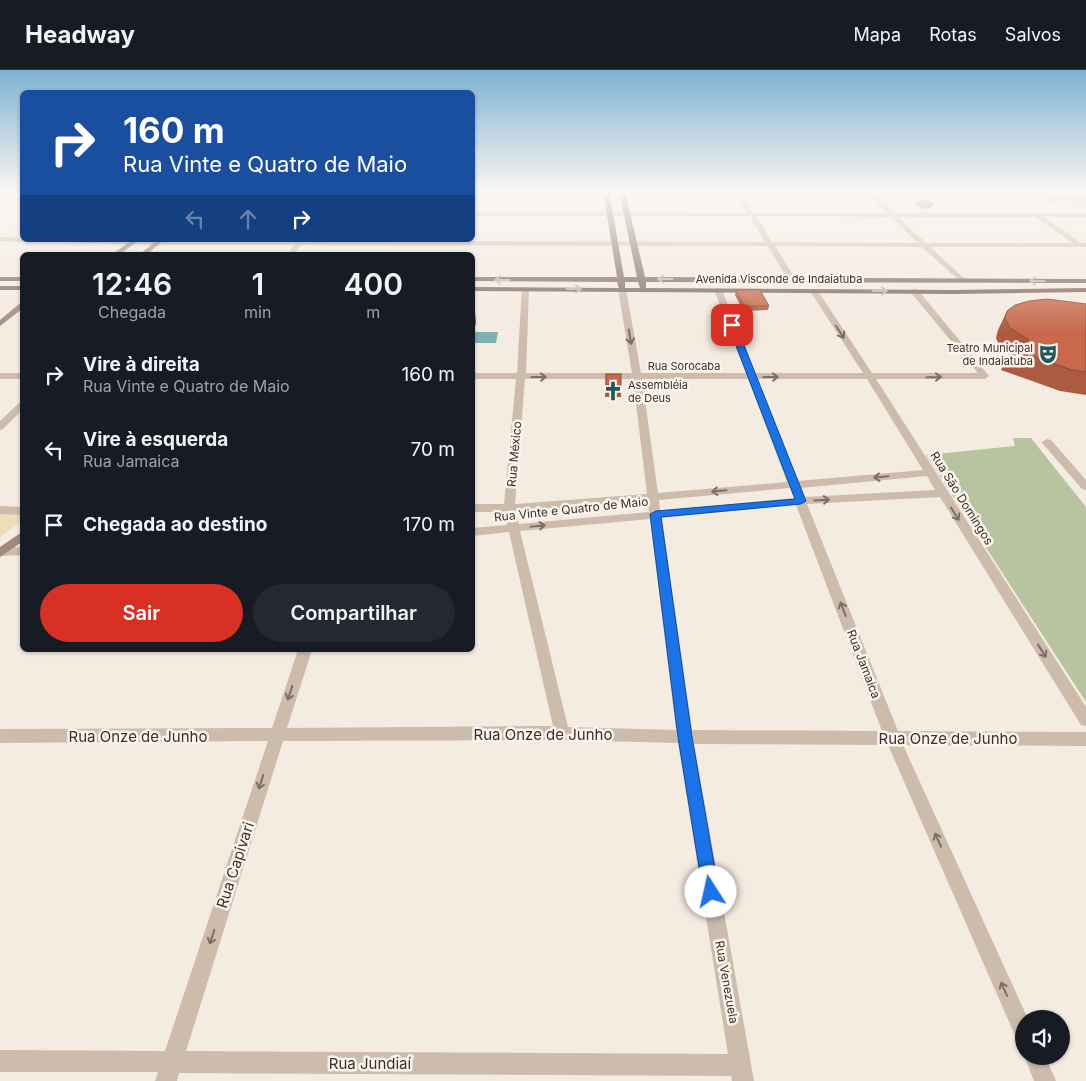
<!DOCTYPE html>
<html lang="pt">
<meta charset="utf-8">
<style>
body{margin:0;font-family:Inter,sans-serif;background:#242831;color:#f1f3f6;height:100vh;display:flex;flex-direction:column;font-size:19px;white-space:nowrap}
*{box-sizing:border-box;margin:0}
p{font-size:16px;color:#9ea1a6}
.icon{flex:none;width:28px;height:28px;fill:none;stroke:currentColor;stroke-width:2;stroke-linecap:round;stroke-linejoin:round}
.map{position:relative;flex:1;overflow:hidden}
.drawer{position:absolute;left:20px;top:182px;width:455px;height:400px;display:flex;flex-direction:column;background:#171b24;border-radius:8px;box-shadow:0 1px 4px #0004}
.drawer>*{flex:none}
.banner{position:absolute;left:20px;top:20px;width:455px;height:152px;border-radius:8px;box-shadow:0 1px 4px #0004;background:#1a4fa0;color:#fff;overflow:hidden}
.buttons{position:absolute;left:1015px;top:940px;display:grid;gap:10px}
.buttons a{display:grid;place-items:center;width:55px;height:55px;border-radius:50%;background:#171b24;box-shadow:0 1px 4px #0004;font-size:25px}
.pin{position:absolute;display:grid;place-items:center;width:42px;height:42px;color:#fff;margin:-21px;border-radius:10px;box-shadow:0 2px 8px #0006}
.me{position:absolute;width:55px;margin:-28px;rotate:350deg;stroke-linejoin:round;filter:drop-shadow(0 0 4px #0008)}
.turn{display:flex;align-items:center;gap:18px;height:105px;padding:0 20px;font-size:22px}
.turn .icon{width:65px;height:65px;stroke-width:2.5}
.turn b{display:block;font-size:35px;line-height:42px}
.lanes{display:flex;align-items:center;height:48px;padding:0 20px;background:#0003;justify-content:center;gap:25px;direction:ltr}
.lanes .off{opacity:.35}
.eta{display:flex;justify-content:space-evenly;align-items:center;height:85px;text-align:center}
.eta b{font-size:30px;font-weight:600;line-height:35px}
.primary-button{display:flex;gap:10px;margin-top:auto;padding:10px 20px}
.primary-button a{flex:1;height:58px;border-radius:30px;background:#d93025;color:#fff;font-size:20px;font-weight:600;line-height:58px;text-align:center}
.primary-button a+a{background:#242831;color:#f1f3f6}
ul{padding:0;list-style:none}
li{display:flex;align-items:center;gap:15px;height:75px;padding:0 20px}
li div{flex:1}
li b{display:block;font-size:19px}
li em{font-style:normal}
header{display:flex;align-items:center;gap:30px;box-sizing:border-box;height:70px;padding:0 25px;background:#171b24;border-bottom:1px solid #363941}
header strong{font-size:24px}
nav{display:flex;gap:28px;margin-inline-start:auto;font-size:18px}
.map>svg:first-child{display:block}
.green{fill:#b8c4a0}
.sand{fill:#efdcb8}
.water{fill:#7fb0b2}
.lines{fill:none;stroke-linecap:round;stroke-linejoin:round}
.lane{fill:#cdbbac;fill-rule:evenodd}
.street{fill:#cdbbac;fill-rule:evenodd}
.secondary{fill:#a18a7d;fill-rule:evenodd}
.primary{fill:#7d675c;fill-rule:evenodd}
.wall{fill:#ac5a40}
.shaded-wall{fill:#8c4a34}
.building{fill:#c8694b;stroke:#8c4a34}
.oneway{stroke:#c2b5ac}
.oneway2{stroke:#7d6f65}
.route{fill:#1a73e8;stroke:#114b97}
.labels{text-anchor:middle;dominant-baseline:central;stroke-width:5;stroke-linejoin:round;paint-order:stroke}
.far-street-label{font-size:11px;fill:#3b302b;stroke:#fbf5ee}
.far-poi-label{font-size:11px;fill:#3b302b;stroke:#fbf5ee;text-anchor:end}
.street-label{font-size:12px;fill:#3b302b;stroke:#fbf5ee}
.near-street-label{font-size:15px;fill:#3b302b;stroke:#fbf5ee}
</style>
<header>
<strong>Headway</strong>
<nav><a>Mapa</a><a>Rotas</a><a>Salvos</a></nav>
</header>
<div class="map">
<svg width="1086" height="1011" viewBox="0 0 1086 1011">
<rect width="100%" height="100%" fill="#f4ebe1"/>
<g class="green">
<polygon points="1037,121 1086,121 1086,133 1050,130"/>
<polygon points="1013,368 1031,368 1086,437 1086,632 926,385 1015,376"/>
</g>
<polygon class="sand" points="0,443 22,444 22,451 0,467"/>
<polygon class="water" points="474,262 498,262 496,273 473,273"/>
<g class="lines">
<polygon class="lane" points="1030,121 1036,121 1056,132 1086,134 1086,136 1053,134"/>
<g class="street">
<polygon points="472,121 476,121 472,124"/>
<path d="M 734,121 L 740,121 L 753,143 L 887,143 L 865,121 L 872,121 L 894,143 L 1086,143 L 1086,147 L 1044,147 L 1081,173 L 1086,173 L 1086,177 L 930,177 L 965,209 L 966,211 L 962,213 L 922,177 L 775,176 L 796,210 L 792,212 L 788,210 L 768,176 L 301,175 L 293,185 L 287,185 L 294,175 L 158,175 L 60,172 L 57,170 L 765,172 L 750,146 L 472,146 L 472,142 L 747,143 ZM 756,146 L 891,147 L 918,173 L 772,172 ZM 898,147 L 1035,147 L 1073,173 L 926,173 Z"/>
<polygon points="0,167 22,168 25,170 22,172 0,171"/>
<path d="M 522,217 L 529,219 L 526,303 L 632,303 L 618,219 L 622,217 L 626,219 L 641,303 L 746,303 L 714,220 L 718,218 L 722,220 L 755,303 L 863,303 L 810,221 L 814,219 L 818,221 L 872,303 L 978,303 L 911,223 L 911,219 L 917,219 L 989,306 L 985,309 L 876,309 L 1086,637 L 1086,656 L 1081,655 L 940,427 L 807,434 L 898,661 L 1086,662 L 1086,676 L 903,675 L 1028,949 L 1024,949 L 1024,973 L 1017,970 L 888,675 L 694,674 L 754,1011 L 732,1011 L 731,1006 L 179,1003 L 177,1011 L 155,1011 L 158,1002 L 0,1002 L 0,980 L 165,981 L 268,671 L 0,673 L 0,659 L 272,658 L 298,580 L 312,580 L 287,658 L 553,656 L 509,462 L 472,466 L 472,458 L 507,455 L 504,442 L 472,442 L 472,434 L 504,434 L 516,309 L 472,309 L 472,303 L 517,303 ZM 525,309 L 633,309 L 647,424 L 515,434 ZM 642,309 L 748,309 L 787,412 L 658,423 ZM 757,309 L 867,309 L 923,400 L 798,411 ZM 927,406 L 935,420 L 804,427 L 800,418 ZM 790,418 L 794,428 L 660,441 L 659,430 ZM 648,431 L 649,442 L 519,454 L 515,441 ZM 796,435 L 882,661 L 692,660 L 662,448 ZM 650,449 L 676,660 L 568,657 L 520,461 ZM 562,670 L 678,673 L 728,984 L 186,981 L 283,671 Z"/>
<rect x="0" y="303" width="22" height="6"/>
<polygon points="22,332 22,340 3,359 0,360 0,351 19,333"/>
<polygon points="1047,369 1051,370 1086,410 1086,420 1082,419 1043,374 1042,372"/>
<polygon points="0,436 22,437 22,445 0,444"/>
<polygon points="22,477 22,485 0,486 0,478"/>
<polygon points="1024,985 1045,986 1056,1011 1034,1011"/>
</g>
<g class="secondary">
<polygon points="19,234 22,234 22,239 0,256 0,250"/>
<polygon points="22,462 22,472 0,487 0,477"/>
</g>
<g class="primary">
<path d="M 603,121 L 609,121 L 624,207 L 637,207 L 619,121 L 625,121 L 645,207 L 1086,209 L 1086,213 L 646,212 L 646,218 L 954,220 L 1086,218 L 1086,222 L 954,224 L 472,221 L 472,217 L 619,218 L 617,212 L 472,211 L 472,207 L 617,207 ZM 625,212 L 638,212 L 640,218 L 625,218 Z"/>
<polygon points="132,170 139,170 119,185 111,185"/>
<polygon points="157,170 164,170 146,185 139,185"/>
<rect x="0" y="207" width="22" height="4"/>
<rect x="0" y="216" width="22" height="4"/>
</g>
</g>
<g class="wall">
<polygon points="917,131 933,133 932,137 924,139 915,135"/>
<polygon points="736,220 769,236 768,240 743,241 735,225"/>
<polygon points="1086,234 1086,325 1060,321 1001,300 1009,284 1000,278 996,268 998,260 1007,241"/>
<polygon points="606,304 621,316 621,327 605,327"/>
</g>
<g class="shaded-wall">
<polygon points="933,133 932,137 924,139 926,135"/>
<polygon points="472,207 476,253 472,267"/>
</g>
<g class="building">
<polygon points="925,130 933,133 926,135 917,131"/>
<polygon points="736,220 760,220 769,236 744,236"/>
<polygon points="1047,229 1086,234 1086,302 1072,300 1012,279 1029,270 1010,258 1005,248 1007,241 1015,235 1029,231"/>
<rect x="606" y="304" width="15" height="12"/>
</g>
<defs><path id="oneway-shaft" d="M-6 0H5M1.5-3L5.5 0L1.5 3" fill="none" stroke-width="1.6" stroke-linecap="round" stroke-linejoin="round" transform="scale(1.25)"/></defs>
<g class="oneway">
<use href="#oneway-shaft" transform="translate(665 209) rotate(-180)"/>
<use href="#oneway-shaft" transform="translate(502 210) rotate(-180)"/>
<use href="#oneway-shaft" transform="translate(1037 211) rotate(-180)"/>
<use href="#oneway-shaft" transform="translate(574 219)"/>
<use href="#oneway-shaft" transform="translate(880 221)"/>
</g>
<g class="oneway2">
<use href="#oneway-shaft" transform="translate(840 262) rotate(57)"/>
<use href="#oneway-shaft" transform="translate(630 267) rotate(81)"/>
<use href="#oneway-shaft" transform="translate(539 307)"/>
<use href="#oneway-shaft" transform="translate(771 307)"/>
<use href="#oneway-shaft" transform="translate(934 307) rotate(-1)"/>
<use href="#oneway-shaft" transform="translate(881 407) rotate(175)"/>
<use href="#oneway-shaft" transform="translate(719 421) rotate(175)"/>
<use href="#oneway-shaft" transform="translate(822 430) rotate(-3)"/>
<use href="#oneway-shaft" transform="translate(955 444) rotate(58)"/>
<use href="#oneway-shaft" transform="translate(538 456) rotate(-6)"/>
<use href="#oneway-shaft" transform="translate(843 539) rotate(-111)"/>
<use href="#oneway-shaft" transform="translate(1042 581) rotate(58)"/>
<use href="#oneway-shaft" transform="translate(290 623) rotate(108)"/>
<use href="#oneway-shaft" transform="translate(261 712) rotate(108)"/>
<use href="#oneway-shaft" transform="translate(938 770) rotate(-114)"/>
<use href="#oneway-shaft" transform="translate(212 867) rotate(108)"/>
<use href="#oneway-shaft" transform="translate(1004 919) rotate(-114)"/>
</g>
<linearGradient id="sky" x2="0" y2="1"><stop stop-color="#7eb2d2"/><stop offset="0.46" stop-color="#faf6f2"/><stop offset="1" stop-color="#faf6f2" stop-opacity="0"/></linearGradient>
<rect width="1086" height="263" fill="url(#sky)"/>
<polygon class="route" points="730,253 736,255 806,431 801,434 661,447 692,667 719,822 717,828 711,830 705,828 703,822 678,667 650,444 656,441 795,429 728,255"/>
<defs>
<symbol id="theatre-bare" viewBox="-9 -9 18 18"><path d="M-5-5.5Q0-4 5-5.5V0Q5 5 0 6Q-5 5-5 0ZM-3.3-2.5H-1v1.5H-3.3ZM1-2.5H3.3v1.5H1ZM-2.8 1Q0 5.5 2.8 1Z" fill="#1f5a5e" stroke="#fbf5ee" stroke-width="2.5" paint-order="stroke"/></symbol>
<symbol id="church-bare" viewBox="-9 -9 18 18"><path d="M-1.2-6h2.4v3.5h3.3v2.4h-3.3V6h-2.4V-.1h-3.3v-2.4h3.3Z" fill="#1f5a5e" stroke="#fbf5ee" stroke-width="2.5" paint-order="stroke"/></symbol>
</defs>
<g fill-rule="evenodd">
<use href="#theatre-bare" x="1034" y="270" width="28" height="28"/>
<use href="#church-bare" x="599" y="307" width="28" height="28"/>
</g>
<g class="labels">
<g class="far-street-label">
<text x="779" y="209">Avenida Visconde de Indaiatuba</text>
<text x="684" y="296">Rua Sorocaba</text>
</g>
<g class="far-poi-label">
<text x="1033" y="278">Teatro Municipal<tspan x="1033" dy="13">de Indaiatuba</tspan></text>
<text x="628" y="315" text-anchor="start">Assembléia<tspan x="628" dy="13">de Deus</tspan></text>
</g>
<g class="street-label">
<text transform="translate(514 384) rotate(-85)">Rua México</text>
<text transform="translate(962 428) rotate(58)">Rua São Domingos</text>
<text transform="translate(571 439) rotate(-6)">Rua Vinte e Quatro de Maio</text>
<text transform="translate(864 594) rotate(69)">Rua Jamaica</text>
<text transform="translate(727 912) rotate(80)">Rua Venezuela</text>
</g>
<g class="near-street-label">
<text x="543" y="664">Rua Onze de Junho</text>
<text x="138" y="666">Rua Onze de Junho</text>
<text x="948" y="668">Rua Onze de Junho</text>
<text transform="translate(235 795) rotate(-72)">Rua Capivari</text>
<text x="370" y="993">Rua Jundiaí</text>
</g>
</g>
</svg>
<div class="buttons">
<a><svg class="icon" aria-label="sound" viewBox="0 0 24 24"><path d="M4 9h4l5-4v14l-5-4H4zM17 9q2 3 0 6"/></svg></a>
</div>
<div class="pin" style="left:732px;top:255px;background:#d93025"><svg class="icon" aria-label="arrive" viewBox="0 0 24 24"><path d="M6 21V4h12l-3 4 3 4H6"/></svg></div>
<svg class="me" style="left:711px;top:822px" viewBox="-20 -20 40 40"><circle r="19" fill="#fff"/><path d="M0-13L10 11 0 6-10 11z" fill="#1a73e8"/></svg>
<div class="banner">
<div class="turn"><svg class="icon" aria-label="right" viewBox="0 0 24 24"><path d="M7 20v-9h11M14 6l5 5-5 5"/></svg><div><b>160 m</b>Rua Vinte e Quatro de Maio</div></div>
<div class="lanes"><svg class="icon off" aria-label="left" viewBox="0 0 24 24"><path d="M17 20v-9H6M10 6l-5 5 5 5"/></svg><svg class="icon off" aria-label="ahead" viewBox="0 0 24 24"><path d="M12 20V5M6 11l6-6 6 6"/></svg><svg class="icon" aria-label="right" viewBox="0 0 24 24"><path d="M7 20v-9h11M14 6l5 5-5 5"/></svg></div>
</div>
<section class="drawer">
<div class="eta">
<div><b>12:46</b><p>Chegada</p></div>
<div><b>1</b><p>min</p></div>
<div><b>400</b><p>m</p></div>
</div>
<ul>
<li><svg class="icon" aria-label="right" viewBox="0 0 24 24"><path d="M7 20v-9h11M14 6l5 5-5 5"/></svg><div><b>Vire à direita</b><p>Rua Vinte e Quatro de Maio</p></div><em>160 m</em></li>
<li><svg class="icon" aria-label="left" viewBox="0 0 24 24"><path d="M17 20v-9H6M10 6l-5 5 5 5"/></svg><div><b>Vire à esquerda</b><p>Rua Jamaica</p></div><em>70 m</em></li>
<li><svg class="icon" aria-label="arrive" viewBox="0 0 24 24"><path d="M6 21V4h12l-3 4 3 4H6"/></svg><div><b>Chegada ao destino</b></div><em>170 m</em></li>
</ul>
<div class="primary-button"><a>Sair</a><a>Compartilhar</a></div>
</section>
</div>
